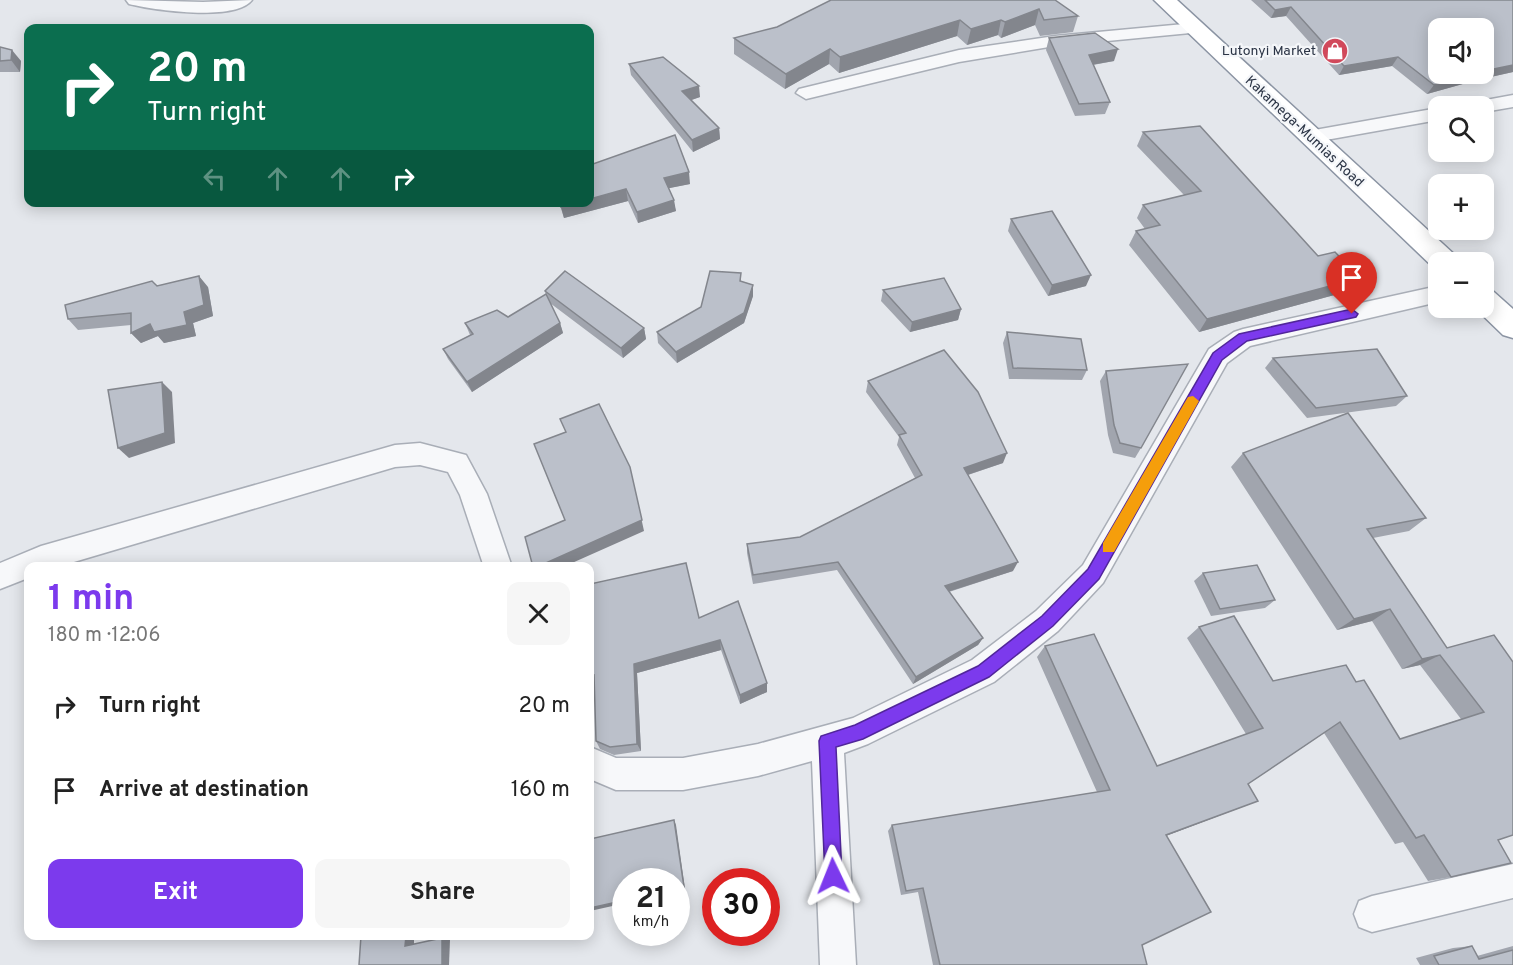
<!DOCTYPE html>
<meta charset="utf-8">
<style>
body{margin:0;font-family:Overpass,sans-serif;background:#f6f6f6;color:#222;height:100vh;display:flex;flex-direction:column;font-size:22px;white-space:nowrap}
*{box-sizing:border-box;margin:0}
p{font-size:20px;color:#767676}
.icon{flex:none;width:33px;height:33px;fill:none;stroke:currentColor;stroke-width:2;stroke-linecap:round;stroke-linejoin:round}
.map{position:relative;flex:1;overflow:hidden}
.panel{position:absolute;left:24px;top:562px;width:570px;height:378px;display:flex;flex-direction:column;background:#fff;border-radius:12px;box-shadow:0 3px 15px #0003}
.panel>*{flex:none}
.guide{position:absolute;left:24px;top:24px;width:570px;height:183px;border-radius:12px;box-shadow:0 3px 15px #0003;background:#0b6e4f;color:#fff;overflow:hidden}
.tools{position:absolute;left:1428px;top:18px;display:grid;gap:12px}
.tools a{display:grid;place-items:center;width:66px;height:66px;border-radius:12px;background:#fff;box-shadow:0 3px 15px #0003;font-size:30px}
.speed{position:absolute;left:612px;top:868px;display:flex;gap:12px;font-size:30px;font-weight:700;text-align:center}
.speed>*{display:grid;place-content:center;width:78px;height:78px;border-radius:50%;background:#fff;box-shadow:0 3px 15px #0003;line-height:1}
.speed small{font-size:15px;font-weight:400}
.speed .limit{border:9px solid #d22;background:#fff;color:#111}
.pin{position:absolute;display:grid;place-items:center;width:51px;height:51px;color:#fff;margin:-62px -26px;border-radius:50% 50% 50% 0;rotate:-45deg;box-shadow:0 0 6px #0007}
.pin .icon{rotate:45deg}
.me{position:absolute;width:66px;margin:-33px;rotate:358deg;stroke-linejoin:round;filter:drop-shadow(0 0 4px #0008)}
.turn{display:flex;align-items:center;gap:21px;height:126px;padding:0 24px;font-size:27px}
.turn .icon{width:78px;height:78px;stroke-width:2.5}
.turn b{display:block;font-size:42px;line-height:51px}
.lanes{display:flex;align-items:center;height:57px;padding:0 24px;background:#0003;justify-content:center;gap:30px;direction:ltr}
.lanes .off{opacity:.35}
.round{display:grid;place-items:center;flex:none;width:63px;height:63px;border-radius:12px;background:#f6f6f6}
.summary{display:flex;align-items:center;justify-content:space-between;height:102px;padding:0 24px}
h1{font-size:36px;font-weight:700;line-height:45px;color:#7c3aed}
.button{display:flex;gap:12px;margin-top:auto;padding:12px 24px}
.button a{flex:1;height:69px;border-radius:12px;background:#7c3aed;color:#fff;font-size:24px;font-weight:700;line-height:69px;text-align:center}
.button a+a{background:#f6f6f6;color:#222}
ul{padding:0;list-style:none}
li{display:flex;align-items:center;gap:18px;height:84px;padding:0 24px}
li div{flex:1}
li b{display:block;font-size:22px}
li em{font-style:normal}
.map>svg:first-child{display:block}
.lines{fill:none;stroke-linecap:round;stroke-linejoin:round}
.street-casing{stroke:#a9aeb7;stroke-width:3}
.highway-casing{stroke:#8b94a3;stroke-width:3}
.street{fill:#f7f8fa;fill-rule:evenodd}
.highway{fill:#fff;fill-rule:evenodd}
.wall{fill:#a1a5ae}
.shaded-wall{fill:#83868d}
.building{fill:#bbc0ca;stroke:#83868d;stroke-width:1.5}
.route{fill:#7c3aed;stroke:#51269a;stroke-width:1.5}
.slow{fill:#f59e0b}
.labels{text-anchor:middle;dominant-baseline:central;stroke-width:4.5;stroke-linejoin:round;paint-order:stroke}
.far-poi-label{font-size:14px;fill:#2b3445;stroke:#f4f6f9;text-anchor:end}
.far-street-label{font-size:14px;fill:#2b3445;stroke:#f4f6f9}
</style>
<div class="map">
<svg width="1513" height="965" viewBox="0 0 1513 965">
<rect width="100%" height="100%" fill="#e4e7ec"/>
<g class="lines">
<defs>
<g id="street">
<path d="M 126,0 L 203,2 L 252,0 C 235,22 153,10 129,4 Z"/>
<polygon points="1195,23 1201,24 1204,28 1201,32 1055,46 959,62 806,99 796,93 799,89 959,50 1055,36"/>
<polygon points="1513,95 1513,107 1484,112 1484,106 1472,106 1475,102"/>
<polygon points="1438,108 1438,120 1309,143 1302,141 1299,137 1302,133 1309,131"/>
<polygon points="1438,286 1438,302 1250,346 1227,363 1103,583 1058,631 994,682 868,744 844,753 856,965 820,965 812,761 758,776 683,790 616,790 590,779 590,747 616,758 683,758 758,744 853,718 972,660 1036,611 1083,565 1209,349 1234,332 1243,329"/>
<polygon points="420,443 466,455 487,494 512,567 484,567 460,495 448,472 420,465 395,467 57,567 28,567 28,578 0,589 0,563 41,546 395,445"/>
<polygon points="1513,864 1513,898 1372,932 1359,927 1354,914 1359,901 1372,896"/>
</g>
<g id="highway">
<polygon points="1154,0 1177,0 1455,255 1459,262 1438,262 1438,270 1435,269"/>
<polygon points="1484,289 1494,292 1513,309 1513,338 1503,335 1475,308 1484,308"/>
</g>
</defs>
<use href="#street" class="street-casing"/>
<use href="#highway" class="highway-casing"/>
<use href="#street" class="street"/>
<use href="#highway" class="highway"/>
</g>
<g class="wall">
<polygon points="1055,0 1078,16 1073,32 1040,36 1035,25 1001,38 998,35 967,45 957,36 839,73 829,64 785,89 734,54 734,38"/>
<polygon points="1251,0 1513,0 1513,72 1477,80 1427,94 1392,66 1339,75 1286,16 1271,18"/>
<polygon points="1049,38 1114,61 1093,65 1110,102 1105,114 1075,116 1046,50"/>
<polygon points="0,47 21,61 20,72 0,72"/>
<polygon points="629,64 700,97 691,100 719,128 720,139 693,152 631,75"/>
<polygon points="1143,132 1349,291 1199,332 1129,245 1136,231 1145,229 1137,218 1143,205 1184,195 1137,146"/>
<polygon points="590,165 690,184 669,188 676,211 638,223 628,201 564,218 559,202 590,202"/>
<polygon points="1011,219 1086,286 1048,296 1008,231"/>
<polygon points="741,273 741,281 753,285 753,296 744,323 677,363 658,343 657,332 701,307"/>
<polygon points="157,286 208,287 213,316 193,323 196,336 164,343 158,336 141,343 131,333 131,325 78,330 68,319"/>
<polygon points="883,290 961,309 958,320 910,332 881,301"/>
<polygon points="545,291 644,328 646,339 623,358 550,303 560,323 563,333 472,392 448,359 443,349 470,335 465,323 508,317 546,296"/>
<polygon points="1007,332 1087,370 1082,380 1009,379 1003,343"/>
<polygon points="1273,358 1407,396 1396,406 1307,418 1265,368"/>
<polygon points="1106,371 1141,448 1135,458 1113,453 1108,435 1100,381"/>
<polygon points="868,381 1003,463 968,475 1013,571 949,592 983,638 978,645 913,684 837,570 753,584 747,553 747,544 800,537 915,478 897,445 899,437 866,392"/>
<polygon points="1243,453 1426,518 1409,531 1373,538 1447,648 1494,635 1498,840 1451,877 1428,881 1403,842 1395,844 1324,733 1248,784 1258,801 1166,836 1142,945 1147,965 933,965 918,892 901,895 888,831 892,825 1097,792 1037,657 1045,646 1157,766 1246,734 1187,638 1199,627 1273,681 1356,682 1400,739 1461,719 1420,665 1402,669 1372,621 1337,630 1231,467"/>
<polygon points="1203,573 1275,600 1265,608 1211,616 1194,581"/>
<polygon points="699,618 767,692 740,704 721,650 637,673 641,751 614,755 600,749 596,741 595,685"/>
<polygon points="1472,946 1477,956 1513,946 1513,965 1420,965 1416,958 1453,948"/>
</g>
<g class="shaded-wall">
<polygon points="1291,7 1286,16 1271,18 1275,10"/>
<polygon points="1039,9 1035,25 1001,38 1005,22"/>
<polygon points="960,20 957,36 839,73 840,57"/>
<polygon points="1001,20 998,35 967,45 971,29"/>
<polygon points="830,49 829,64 785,89 786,74"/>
<polygon points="1118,49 1114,61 1085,66 1089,55"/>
<polygon points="12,50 21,61 20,72 11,60"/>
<polygon points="1398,57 1392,66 1339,75 1344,66"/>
<polygon points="1513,65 1513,72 1477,80 1427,94 1434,85 1475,74 1484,74 1484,71"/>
<polygon points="699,86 700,97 683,103 682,91"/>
<polygon points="719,128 720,139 693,152 692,140"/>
<polygon points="689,172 690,184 665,189 664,178"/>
<polygon points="626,189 628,201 564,218 561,207 578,202 590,202 590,199"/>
<polygon points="674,200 676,211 638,223 637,212"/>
<polygon points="1091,275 1086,286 1048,296 1052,285"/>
<polygon points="199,276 208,287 213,316 193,323 196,336 164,343 158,336 141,343 131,333 150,324"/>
<polygon points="1360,278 1349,291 1199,332 1207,319"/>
<polygon points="753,285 753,296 744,323 677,363 676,352"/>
<polygon points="961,309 958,320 910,332 912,322"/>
<polygon points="560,323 563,333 472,392 467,382"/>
<polygon points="644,328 646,339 623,358 621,348"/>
<polygon points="162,382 172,392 175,443 129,458 118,448"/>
<polygon points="1007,453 1003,463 961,477 964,468"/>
<polygon points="630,467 644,531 563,567 537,567"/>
<polygon points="1018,562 1013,571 941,594 945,586"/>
<polygon points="1390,609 1372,621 1337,630 1354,619"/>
<polygon points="983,638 978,645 913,684 916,677"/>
<polygon points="720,640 721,650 637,673 641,751 637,744 634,664"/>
<polygon points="1440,655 1420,665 1402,669 1422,659"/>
<polygon points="594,675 599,684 590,686 590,676"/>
<polygon points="767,683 767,692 740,704 740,695"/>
<polygon points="1258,801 1242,807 1152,841 1166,835"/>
<polygon points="674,820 676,825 685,889 676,891"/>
<polygon points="626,900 626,903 590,911 590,908"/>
<polygon points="406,936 414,936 414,947 405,946"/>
<polygon points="442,938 450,940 449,965 442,965"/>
</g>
<g class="building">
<polygon points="831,0 1055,0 1078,16 1044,20 1039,9 1005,22 1001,20 971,29 960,20 840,57 830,49 786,74 734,38 777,27"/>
<polygon points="1265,0 1513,0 1513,65 1484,71 1484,28 1438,28 1438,74 1475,74 1434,85 1398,57 1344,66 1291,7 1275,10"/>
<polygon points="1095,33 1118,49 1089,55 1110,102 1079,104 1049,38"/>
<polygon points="0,47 12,50 11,60 0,61"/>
<polygon points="663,57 699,86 682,91 719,128 692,140 629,64"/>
<polygon points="1200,126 1318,256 1335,252 1360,278 1207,319 1136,231 1160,225 1143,205 1201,191 1143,132"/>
<polygon points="675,135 689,172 664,178 674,200 637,212 626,189 590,199 590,165"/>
<polygon points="559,202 578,202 561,207"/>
<polygon points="1052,211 1091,275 1052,285 1011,219"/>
<polygon points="565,271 644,328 621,348 545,291"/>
<polygon points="710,271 741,273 740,281 753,285 744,313 676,352 657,332 701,307"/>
<polygon points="199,276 204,305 184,312 187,325 154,332 150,324 131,333 131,313 68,319 65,305 152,281 157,286"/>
<polygon points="944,278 961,309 912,322 883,290"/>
<polygon points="546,294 560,323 467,382 443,349 473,334 465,323 497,310 508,317"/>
<polygon points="1007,332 1081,339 1087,370 1013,368"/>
<polygon points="1377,349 1407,396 1316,408 1273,358"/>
<polygon points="944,350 978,392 1007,453 964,468 1018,562 945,586 983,638 916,677 838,562 753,575 747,544 800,537 922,475 899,435 906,433 868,381"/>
<polygon points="1188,364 1141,448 1120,443 1114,425 1106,371"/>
<polygon points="162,382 165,433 118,448 108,390"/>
<polygon points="599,404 630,467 642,520 537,567 533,567 525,537 565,520 534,444 566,432 560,419"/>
<polygon points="1348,413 1426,518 1367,529 1447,648 1494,635 1513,662 1513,835 1498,840 1511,863 1451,877 1424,835 1416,838 1340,722 1248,784 1258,801 1166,835 1211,912 1142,945 1147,965 940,965 923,888 906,891 892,825 1110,790 1045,646 1094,634 1157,766 1263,728 1199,627 1234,616 1273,681 1346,665 1356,682 1364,680 1400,739 1484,712 1440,655 1422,659 1390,609 1354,619 1243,453"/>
<polygon points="686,563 699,618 738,601 767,683 740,695 720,640 634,664 637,744 610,747 596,741 594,675 590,676 590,584"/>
<polygon points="1257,565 1275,600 1220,609 1203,573"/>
<polygon points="674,820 684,887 676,888 676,882 626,882 626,900 590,908 590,839"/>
<polygon points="361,936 406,936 405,946 442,938 442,965 359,965"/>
<polygon points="1472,946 1479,959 1513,950 1513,965 1439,965 1434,956"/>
</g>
<polygon class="route" points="1352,309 1358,314 1356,317 1247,341 1222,360 1099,579 1053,626 989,677 863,739 836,747 842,876 840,882 833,884 827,882 825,876 819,741 821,736 855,725 978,666 1042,616 1088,569 1213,353 1239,334"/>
<polygon class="slow" points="1193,396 1199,401 1114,552 1103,552 1103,543 1188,397"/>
<defs>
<symbol id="shop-disc" viewBox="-11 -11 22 22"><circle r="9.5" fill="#d1495b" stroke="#f4f6f9"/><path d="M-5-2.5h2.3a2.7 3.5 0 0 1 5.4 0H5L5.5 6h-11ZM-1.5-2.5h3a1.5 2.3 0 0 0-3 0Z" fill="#fff"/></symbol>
</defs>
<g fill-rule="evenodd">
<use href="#shop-disc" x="1320" y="36" width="30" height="30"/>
</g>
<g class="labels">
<g class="far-poi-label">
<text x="1316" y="51">Lutonyi Market</text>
</g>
<g class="far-street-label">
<text transform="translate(1304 132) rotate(43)">Kakamega-Mumias Road</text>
</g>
</g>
</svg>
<div class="tools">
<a><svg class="icon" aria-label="sound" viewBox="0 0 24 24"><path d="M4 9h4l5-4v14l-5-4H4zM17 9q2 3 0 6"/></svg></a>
<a><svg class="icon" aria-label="search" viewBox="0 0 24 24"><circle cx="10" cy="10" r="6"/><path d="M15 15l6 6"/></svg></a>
<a>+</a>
<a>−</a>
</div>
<div class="speed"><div>21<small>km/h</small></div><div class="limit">30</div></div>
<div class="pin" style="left:1352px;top:314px;background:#d93025"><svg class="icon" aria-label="arrive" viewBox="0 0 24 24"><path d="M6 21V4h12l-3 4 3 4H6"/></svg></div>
<svg class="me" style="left:833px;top:876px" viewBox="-20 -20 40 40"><path d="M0-17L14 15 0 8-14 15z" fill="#7c3aed" stroke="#fff" stroke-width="4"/></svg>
<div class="guide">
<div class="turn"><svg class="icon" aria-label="right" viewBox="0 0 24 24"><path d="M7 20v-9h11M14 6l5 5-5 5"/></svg><div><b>20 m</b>Turn right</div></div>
<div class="lanes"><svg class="icon off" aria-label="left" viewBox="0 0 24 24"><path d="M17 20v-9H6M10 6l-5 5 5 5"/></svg><svg class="icon off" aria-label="ahead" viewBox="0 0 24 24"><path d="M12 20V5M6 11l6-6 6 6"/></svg><svg class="icon off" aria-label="ahead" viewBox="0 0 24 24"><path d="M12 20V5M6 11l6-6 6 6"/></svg><svg class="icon" aria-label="right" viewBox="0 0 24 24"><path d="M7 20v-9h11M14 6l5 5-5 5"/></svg></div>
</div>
<section class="panel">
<div class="summary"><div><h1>1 min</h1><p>180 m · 12:06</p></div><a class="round"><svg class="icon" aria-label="close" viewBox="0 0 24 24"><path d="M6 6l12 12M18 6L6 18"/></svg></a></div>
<ul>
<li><svg class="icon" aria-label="right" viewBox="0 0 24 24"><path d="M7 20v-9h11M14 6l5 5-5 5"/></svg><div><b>Turn right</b></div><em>20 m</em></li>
<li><svg class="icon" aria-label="arrive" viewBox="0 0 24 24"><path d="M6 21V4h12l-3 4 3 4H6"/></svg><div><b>Arrive at destination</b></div><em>160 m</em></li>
</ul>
<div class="button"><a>Exit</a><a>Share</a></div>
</section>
</div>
